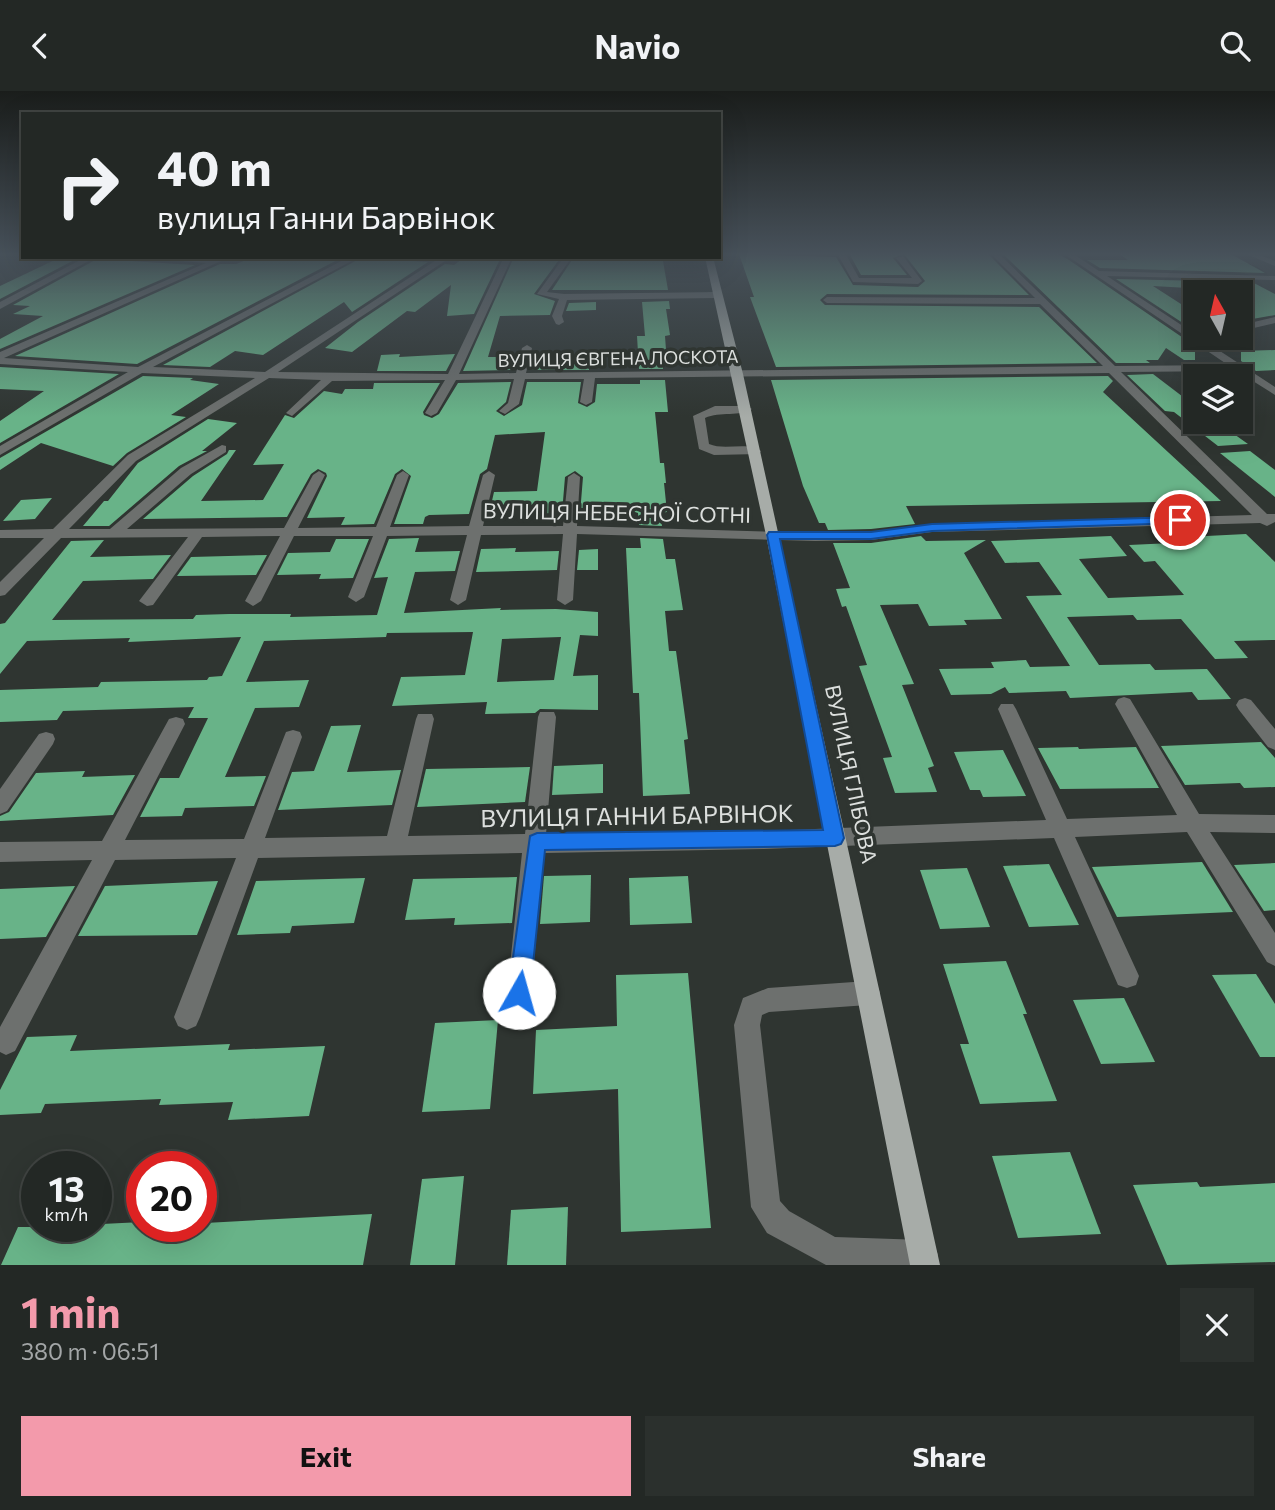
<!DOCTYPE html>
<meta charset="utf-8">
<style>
body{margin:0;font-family:Commissioner,sans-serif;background:#2b302d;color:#f1f3f6;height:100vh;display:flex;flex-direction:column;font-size:26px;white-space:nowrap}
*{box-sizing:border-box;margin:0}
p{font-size:23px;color:#a3a6a7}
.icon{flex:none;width:38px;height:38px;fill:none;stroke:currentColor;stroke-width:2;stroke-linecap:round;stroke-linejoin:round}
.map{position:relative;height:1174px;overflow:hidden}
.side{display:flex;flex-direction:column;background:#232825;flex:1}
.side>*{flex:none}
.guide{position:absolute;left:21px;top:21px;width:700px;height:147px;border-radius:0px;box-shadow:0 7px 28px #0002,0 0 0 2px #404442;background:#232825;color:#f1f3f6;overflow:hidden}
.needle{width:46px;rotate:352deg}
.buttons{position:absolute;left:1183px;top:189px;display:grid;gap:14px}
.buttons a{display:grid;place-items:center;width:70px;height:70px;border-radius:0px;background:#232825;box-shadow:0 7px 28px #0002,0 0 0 2px #404442;font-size:35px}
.speed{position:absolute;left:21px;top:1060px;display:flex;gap:14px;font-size:35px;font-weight:700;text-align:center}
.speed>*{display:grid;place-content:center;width:91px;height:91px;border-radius:50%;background:#232825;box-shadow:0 7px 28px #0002,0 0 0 2px #404442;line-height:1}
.speed small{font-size:18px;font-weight:400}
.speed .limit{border:10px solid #d22;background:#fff;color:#111}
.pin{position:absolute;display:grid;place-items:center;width:60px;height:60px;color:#fff;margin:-30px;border:4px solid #fff;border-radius:50%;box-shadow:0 2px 7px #0007}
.me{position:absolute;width:77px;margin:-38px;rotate:7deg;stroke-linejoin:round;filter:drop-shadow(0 0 5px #0008)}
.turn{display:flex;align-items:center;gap:24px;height:147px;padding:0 21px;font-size:32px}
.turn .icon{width:91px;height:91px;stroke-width:2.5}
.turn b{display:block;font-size:49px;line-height:60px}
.round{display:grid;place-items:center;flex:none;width:74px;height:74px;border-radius:0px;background:#2b302d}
.overview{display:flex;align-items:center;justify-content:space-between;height:119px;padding:0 21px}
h1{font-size:42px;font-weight:700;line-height:52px;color:#f39aab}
.button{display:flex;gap:14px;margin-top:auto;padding:14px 21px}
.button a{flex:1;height:80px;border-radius:0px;background:#f39aab;color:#111;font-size:28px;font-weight:700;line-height:80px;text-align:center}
.button a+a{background:#2b302d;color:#f1f3f6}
header{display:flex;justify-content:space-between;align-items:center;height:91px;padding:0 21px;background:#232825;font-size:32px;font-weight:700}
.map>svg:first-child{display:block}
.building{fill:#68b388;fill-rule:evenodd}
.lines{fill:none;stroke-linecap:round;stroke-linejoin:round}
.minor{fill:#6d706e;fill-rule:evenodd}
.major{fill:#a7aca8;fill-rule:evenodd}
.route{fill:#1a73e8;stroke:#114b97;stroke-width:2}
.labels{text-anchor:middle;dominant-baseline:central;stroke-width:7;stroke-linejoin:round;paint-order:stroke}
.far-street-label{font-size:18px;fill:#dcdfdd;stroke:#2f3531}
.street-label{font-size:21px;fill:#dcdfdd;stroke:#2f3531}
.near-street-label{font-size:24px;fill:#dcdfdd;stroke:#2f3531}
</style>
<header><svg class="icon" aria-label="back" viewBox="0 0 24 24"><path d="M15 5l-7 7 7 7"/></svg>Navio<svg class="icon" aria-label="search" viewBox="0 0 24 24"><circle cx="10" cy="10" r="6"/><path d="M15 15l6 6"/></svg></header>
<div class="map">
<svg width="1275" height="1174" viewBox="0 0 1275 1174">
<rect width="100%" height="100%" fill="#2f3531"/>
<g class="building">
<polygon points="849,162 988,163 1029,204 827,203 820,209 825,214 1039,216 1097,272 776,276 750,206 754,206 739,163 836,166 853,194 918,196 925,190 904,163 893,167 907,184 861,184"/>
<polygon points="1118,162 1229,162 1265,182 1100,177 1087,169 1128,169"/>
<polygon points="1003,163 1058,163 1069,169 1195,255 1195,269 1184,269 1166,257 1158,269 1146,269 1150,272 1116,272"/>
<polygon points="61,166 78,167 0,208 0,195"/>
<polygon points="254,166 343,166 137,273 15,265 220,173 236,173"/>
<polygon points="465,166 501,166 474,223 447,225 451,194 415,221 407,220 352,261 325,257 358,231 445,173 454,174"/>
<polygon points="514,166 561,166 534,203 555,210 550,224 500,225 488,266 517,266 514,279 463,280"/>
<polygon points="574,166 663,170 668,199 552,199"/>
<polygon points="361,167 428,171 352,221 344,211 263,264 235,260 210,276 163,274"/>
<polygon points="97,168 195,174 0,258 0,248 43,225 13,223 30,215 13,214"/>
<polygon points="1116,188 1252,191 1275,203 1275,224 1241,230 1241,200 1153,195 1195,222 1195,240"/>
<polygon points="669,210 670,218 666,218 670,244 665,245 667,273 663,273 663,278 639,278 637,245 645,245 642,211"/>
<polygon points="596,211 596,219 566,220 569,212"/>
<polygon points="1275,259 1275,279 1256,280 1241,270 1241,260"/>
<polygon points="400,263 399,266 455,263 446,280 377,280 381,264"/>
<polygon points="533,266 589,268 589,279 529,279"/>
<polygon points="0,276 119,283 0,352 0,330 44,300 0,298"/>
<polygon points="1153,283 1195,315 1195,331 1217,331 1248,353 1218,355 1174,321 1165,320 1127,284"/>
<polygon points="143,285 193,287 190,289 219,293 171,324 186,326 127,362 113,375 41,352 0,379 0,367"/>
<polygon points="1108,285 1113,290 1103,301 1221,410 906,415 915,433 871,438 828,439 825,432 819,432 803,395 771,289"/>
<polygon points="640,289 665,289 668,321 655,321 660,372 664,372 666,392 664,392 667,421 660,422 662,435 639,434 638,422 635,421 580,423 583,386 575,380 565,386 562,422 489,423 494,401 537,400 545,341 495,344 487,378 480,383 469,423 429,424 425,426 423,433 394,433 411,385 402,378 395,383 374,433 341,434 345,426 307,427 327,385 326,382 318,378 311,383 287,426 143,428 193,385 227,363 229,359 236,359 201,410 263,409 284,373 253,374 285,324 294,327 324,300 342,303 345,298 373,298 374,292 440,292 423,321 424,324 432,327 439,323 458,292 511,291 506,311 496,320 504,325 522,314 527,291 581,291 578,312 587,316 595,311 597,293 640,293"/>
<polygon points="208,328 237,332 202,360 207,360 179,375 109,435 83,435 104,410 108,410 138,372"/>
<polygon points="1250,360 1275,379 1275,406 1220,362"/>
<polygon points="52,407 35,428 3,430 21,409"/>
<polygon points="1246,443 1275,471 1275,549 1234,550 1248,567 1215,568 1181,528 1137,529 1133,524 1067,526 1099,574 1150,573 1155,579 1207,578 1231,608 1198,609 1192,601 1070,607 1066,600 1009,602 1005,596 991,603 951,604 939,578 994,577 991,571 1026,569 1030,576 1070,575 1026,505 1062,504 1039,471 1005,472 991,450 1111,445 1127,465 1079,468 1108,507 1184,504 1155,470 1144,471 1129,454 1172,452 1167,447"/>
<polygon points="921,445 926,450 986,449 964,462 1002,528 964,529 967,534 929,535 918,513 880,514 914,593 902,594 934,675 928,677 937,701 895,702 883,667 892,666 859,575 867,574 846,515 842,516 836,498 850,497 833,452 871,452"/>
<path d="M 419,447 L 415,461 L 460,460 L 455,480 L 415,481 L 404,522 L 501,517 L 500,519 L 556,518 L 598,521 L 598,545 L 580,544 L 573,585 L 598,584 L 598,619 L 540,618 L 535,622 L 485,623 L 487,611 L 392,615 L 401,586 L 465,584 L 473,541 L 387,542 L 386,546 L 264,550 L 246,591 L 309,589 L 299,616 L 255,617 L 225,686 L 266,685 L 254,715 L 185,717 L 182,725 L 140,726 L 160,687 L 179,687 L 208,627 L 188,627 L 194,616 L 63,620 L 57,629 L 0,631 L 0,599 L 98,596 L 101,591 L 207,589 L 209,586 L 222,585 L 241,546 L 128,551 L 130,547 L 27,550 L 0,583 L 0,533 L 5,532 L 71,450 L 104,449 L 90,466 L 171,464 L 153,488 L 83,490 L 52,529 L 193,528 L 196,524 L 229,523 L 291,523 L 290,526 L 377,524 L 388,486 L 374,487 L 389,448 ZM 561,546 L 554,589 L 497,591 L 502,548 Z"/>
<polygon points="640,447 663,448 666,468 675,468 683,519 665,520 669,560 676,560 688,648 684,649 690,703 643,705 639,602 633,602 626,457 641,457"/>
<polygon points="336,448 369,448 353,487 319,488 321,483 277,484 288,462 330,461"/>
<polygon points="516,457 515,461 559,460 557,479 476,481 481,458"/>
<polygon points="598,458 598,479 577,479 579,459"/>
<polygon points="267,464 256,484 177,485 191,466"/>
<polygon points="361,634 347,681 401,679 392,714 278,719 292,681 314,680 331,635"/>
<polygon points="1261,651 1275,667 1275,696 1244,697 1240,692 1185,694 1161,655"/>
<polygon points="1078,656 1079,658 1136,656 1159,697 1060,698 1038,657"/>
<polygon points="1003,659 1026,705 983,706 980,699 970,699 954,661"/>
<polygon points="603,673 603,702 552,704 554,675"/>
<polygon points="530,676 525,711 417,716 426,678"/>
<polygon points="85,680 82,686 135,684 113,724 0,730 0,725 9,721 36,682"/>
<polygon points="1202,771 1233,821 1117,826 1092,776"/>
<polygon points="1275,772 1275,819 1264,820 1234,774"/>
<polygon points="1049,773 1079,834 1029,836 1003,775"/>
<polygon points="967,777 990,836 940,838 920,779"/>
<polygon points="591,784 590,831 540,833 544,785"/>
<polygon points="688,785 692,832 630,834 629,787"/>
<polygon points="517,786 512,832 454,834 455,827 405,829 413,788"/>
<polygon points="365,787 354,832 292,835 290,842 237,844 256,790"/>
<polygon points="218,790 197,844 78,845 105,795"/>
<polygon points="75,795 46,846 0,848 0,798"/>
<polygon points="1006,870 1027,923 1023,923 1057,1010 980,1013 960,953 969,953 943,873"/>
<polygon points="688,882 711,1137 621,1141 618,998 533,1003 536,939 617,935 616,884"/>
<polygon points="1256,883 1275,913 1275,966 1260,966 1212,884"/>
<polygon points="1124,907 1155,971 1101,973 1073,909"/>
<polygon points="498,929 490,1018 422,1021 435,932"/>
<polygon points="77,944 70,960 230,953 228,959 325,955 309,1025 228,1029 233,1011 159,1014 161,1008 45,1013 41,1022 0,1024 0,999 27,946"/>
<polygon points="1070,1061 1101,1143 1018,1147 992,1065"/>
<polygon points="464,1085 455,1174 410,1174 422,1088"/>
<polygon points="1197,1091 1200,1096 1275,1092 1275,1171 1167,1174 1133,1094"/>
<polygon points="568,1116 566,1174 507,1174 511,1119"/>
<polygon points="372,1123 363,1174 1,1174 18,1136 101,1136 102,1133 142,1131 142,1136 204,1136 205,1132"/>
</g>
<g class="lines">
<g class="minor">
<polygon points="837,162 845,162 859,187 912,187 896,167 903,165 922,190 918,193 853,191"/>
<path d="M 990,162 L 998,162 L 1115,275 L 1228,274 L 1063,162 L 1072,162 L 1099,180 L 1275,185 L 1275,189 L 1107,185 L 1195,243 L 1195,247 L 1200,247 L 1275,296 L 1275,304 L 1237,280 L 1121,281 L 1267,423 L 1275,423 L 1275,431 L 1267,435 L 1260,432 L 932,441 L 871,449 L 815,450 L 577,443 L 573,509 L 565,514 L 557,509 L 563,443 L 481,444 L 466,509 L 458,514 L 450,509 L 467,444 L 387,445 L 364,506 L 356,511 L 348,506 L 373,445 L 294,445 L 261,510 L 253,515 L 245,510 L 280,445 L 202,446 L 153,514 L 147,515 L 139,510 L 188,446 L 61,447 L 5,504 L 0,505 L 0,491 L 44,447 L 0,447 L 0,439 L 53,438 L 128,364 L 255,287 L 142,282 L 0,364 L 0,355 L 128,281 L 0,273 L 0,261 L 206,172 L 132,166 L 230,166 L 4,267 L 138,276 L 349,166 L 359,166 L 153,276 L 265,281 L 441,166 L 451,166 L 278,281 L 448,283 L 504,166 L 512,166 L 459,283 L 516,282 L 522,257 L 527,254 L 532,257 L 526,282 L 1103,275 L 1040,213 L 827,212 L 823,209 L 827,206 L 1035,207 ZM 1109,282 L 1252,424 L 932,433 L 871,441 L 815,442 L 577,435 L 580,386 L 574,382 L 568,386 L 563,435 L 483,435 L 495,384 L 489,380 L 483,384 L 469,435 L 390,436 L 409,384 L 403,380 L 397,384 L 376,436 L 298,437 L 325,384 L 319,380 L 313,384 L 284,437 L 127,438 L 191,383 L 226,361 L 226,355 L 222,354 L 181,377 L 110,438 L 69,438 L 136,370 L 269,287 L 321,289 L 288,320 L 286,322 L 292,325 L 332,290 L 445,289 L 425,322 L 431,325 L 437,322 L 456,289 L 514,288 L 508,312 L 499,320 L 505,323 L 519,313 L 525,288 L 584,288 L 580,311 L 586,314 L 592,311 L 595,287 Z"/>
<polygon points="1244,162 1255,162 1275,170 1275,175"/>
<polygon points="86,166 96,166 0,218 0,211"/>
<polygon points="564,166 572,166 547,201 564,203 716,201 720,204 716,207 567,209 562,225 564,231 559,234 556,233 552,225 559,208 537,203"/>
<polygon points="645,166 711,166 713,168 709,170"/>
<polygon points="1275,226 1275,232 1241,240 1241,234"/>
<path d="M 715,315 L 746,315 L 752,318 C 740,326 720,320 705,327 L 709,353 C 725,360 748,350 761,360 L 759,363 L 714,364 L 699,358 L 693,325 Z"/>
<polygon points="1124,606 1130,608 1199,723 1275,724 1275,742 1210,741 1275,842 1275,875 1267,871 1187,741 1075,746 1139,885 1136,894 1127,897 1118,894 1054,747 764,758 544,762 531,902 528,911 519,914 510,911 507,902 522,762 258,767 200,926 196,935 187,939 178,935 174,926 236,767 115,769 15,960 6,964 0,961 0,936 92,769 0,771 0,751 102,750 169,628 176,626 183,628 185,633 125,749 244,748 284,646 286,641 293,639 300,641 302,646 265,747 387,745 416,628 418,623 432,623 434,628 408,745 525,743 538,626 540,621 554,621 556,626 546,743 764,740 1046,729 998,618 1001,613 1013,613 1016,618 1067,728 1177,724 1115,613 1118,608"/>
<polygon points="1245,607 1251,609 1275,638 1275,659 1268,656 1239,619 1236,614 1239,609"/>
<polygon points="46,641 53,643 55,648 53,653 7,720 0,723 0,698 39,643"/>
<polygon points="868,890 877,893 880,902 877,911 868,914 769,921 762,924 760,934 780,1110 789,1120 835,1146 923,1149 934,1153 938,1164 934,1174 826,1174 767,1142 751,1116 734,934 743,907 768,897"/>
</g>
<polygon class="major" points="705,166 713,166 743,283 940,1174 910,1174 766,444"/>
</g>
<linearGradient id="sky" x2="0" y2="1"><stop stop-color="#1a1d1b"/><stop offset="0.5" stop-color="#47515a"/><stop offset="1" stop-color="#47515a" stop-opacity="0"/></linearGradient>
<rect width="1275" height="326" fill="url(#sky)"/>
<polygon class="route" points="1180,426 1185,427 1185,432 932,440 871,448 780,448 844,747 841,753 835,755 545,759 530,902 527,910 519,913 511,910 508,902 530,745 537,742 823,739 767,444 769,441 871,441 932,433"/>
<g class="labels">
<g class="far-street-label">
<text transform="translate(618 267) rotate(-1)">ВУЛИЦЯ ЄВГЕНА ЛОСКОТА</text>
</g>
<g class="street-label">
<text transform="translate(617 421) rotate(1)">ВУЛИЦЯ НЕБЕСНОЇ СОТНІ</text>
<text transform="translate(852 683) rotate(78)">ВУЛИЦЯ ГЛІБОВА</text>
</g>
<g class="near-street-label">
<text transform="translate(637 724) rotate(-1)">ВУЛИЦЯ ГАННИ БАРВІНОК</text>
</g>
</g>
</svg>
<div class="buttons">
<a><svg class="needle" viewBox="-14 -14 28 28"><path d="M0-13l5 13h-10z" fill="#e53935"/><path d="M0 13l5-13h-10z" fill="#a3a6a7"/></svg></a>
<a><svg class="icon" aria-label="layers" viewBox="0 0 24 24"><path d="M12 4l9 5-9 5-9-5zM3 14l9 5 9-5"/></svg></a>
</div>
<div class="speed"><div>13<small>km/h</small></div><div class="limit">20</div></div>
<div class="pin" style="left:1180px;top:429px;background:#d93025"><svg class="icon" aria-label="arrive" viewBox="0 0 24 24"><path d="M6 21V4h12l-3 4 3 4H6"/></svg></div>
<svg class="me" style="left:519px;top:902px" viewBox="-20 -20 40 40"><circle r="19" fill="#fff"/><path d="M0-13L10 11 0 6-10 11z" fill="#1a73e8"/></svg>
<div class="guide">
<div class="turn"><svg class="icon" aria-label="right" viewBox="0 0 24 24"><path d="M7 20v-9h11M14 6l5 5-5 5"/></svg><div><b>40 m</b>вулиця Ганни Барвінок</div></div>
</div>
</div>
<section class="side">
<div class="overview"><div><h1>1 min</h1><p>380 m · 06:51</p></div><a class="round"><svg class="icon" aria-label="close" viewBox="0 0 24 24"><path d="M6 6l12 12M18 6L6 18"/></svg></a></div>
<div class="button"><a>Exit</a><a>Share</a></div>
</section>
